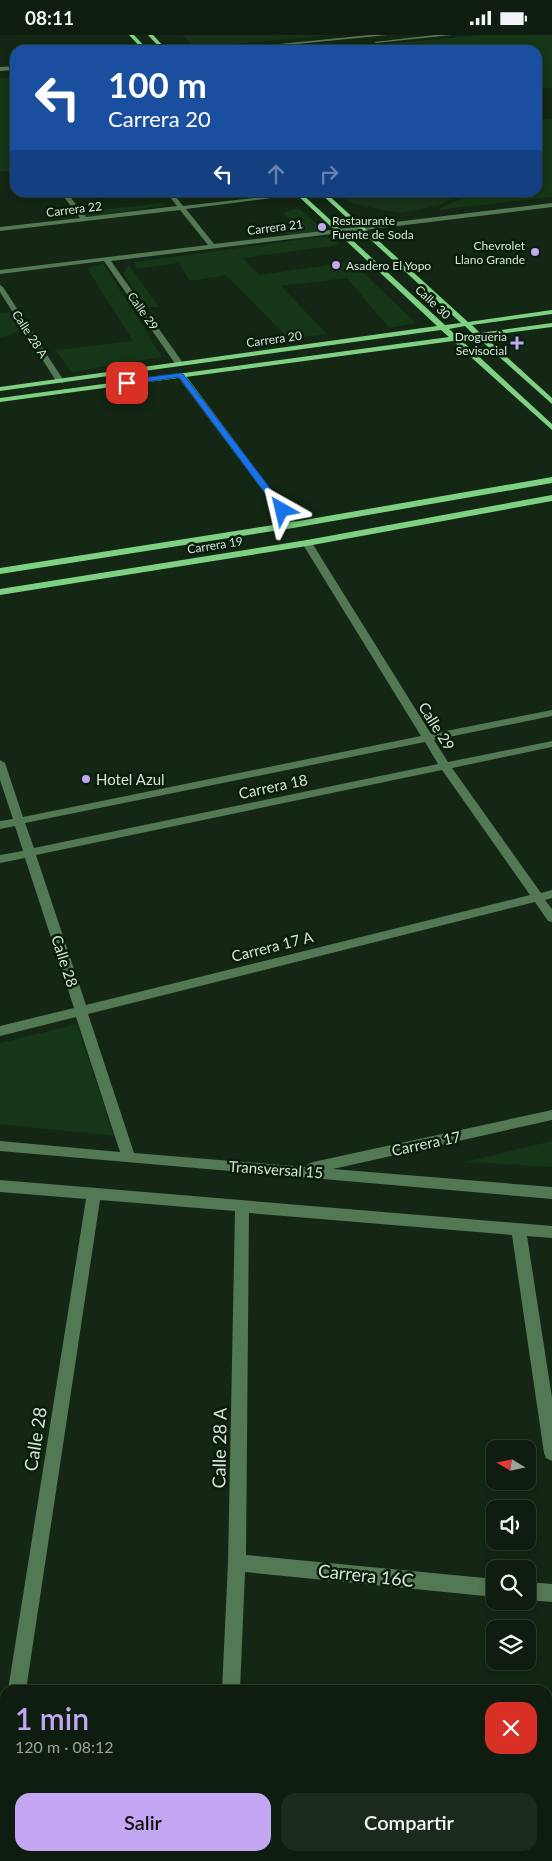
<!DOCTYPE html>
<html lang="es">
<meta charset="utf-8">
<style>
body{margin:0;font-family:Lato,sans-serif;background:#1c2a1d;color:#f1f3f6;height:100vh;display:flex;flex-direction:column;font-size:19px;white-space:nowrap}
*{box-sizing:border-box;margin:0}
p{font-size:16px;color:#9ba29e}
.icon{flex:none;width:28px;height:28px;fill:none;stroke:currentColor;stroke-width:2;stroke-linecap:round;stroke-linejoin:round}
.map{position:relative;flex:1;overflow:hidden}
.drawer{position:absolute;left:0px;top:1650px;width:552px;height:176px;display:flex;flex-direction:column;background:#0e1d0f;border-radius:15px 15px 0 0;box-shadow:0 2px 8px #0003,0 0 0 1px #2e3b2f}
.drawer>*{flex:none}
.banner{position:absolute;left:10px;top:10px;width:532px;height:152px;border-radius:15px;box-shadow:0 2px 8px #0003,0 0 0 1px #2e3b2f;background:#1a4fa0;color:#fff;overflow:hidden}
.needle{width:32px;rotate:280deg}
.tools{position:absolute;left:486px;top:1405px;display:grid;gap:10px}
.tools a{display:grid;place-items:center;width:50px;height:50px;border-radius:10px;background:#0e1d0f;box-shadow:0 2px 8px #0003,0 0 0 1px #2e3b2f;font-size:25px}
.pin{position:absolute;display:grid;place-items:center;width:42px;height:42px;color:#fff;margin:-21px;border-radius:10px;box-shadow:0 2px 8px #0006}
.me{position:absolute;width:55px;margin:-28px;rotate:323deg;stroke-linejoin:round;filter:drop-shadow(0 0 4px #0008)}
.turn{display:flex;align-items:center;gap:18px;height:105px;padding:0 15px;font-size:22px}
.turn .icon{width:65px;height:65px;stroke-width:2.5}
.turn b{display:block;font-size:35px;line-height:42px}
.lanes{display:flex;align-items:center;height:48px;padding:0 15px;background:#0003;justify-content:center;gap:25px;direction:ltr}
.lanes .off{opacity:.35}
.round{display:grid;place-items:center;flex:none;width:52px;height:52px;border-radius:15px;background:#1c2a1d}
.headline{display:flex;align-items:center;justify-content:space-between;height:85px;padding:0 15px}
h1{font-size:30px;font-weight:600;line-height:38px;color:#c3a7f2}
.button{display:flex;gap:10px;margin-top:auto;padding:10px 15px}
.button a{flex:1;height:58px;border-radius:15px;background:#c3a7f2;color:#111;font-size:20px;font-weight:600;line-height:58px;text-align:center}
.button a+a{background:#1c2a1d;color:#f1f3f6}
.status{display:flex;justify-content:space-between;align-items:center;height:35px;padding:0 25px;background:#0e1d0f;direction:ltr}
.status svg{height:14px;fill:currentColor}
.map>svg:first-child{display:block}
.built{fill:#183219}
.green{fill:#153617}
.lines{fill:none;stroke-linecap:round;stroke-linejoin:round}
.stream{fill:#03430e;fill-rule:evenodd}
.minor{fill:#527953;fill-rule:evenodd}
.major{fill:#7ed182;fill-rule:evenodd}
.route{fill:#1a73e8;stroke:#114b97}
.poi-dot{fill:#c3a7f2;stroke:#091e0b;stroke-width:2}
.labels{text-anchor:middle;dominant-baseline:central;stroke-width:5;stroke-linejoin:round;paint-order:stroke}
.far-street-label{font-size:12px;fill:#d6e3d6;stroke:#091e0b}
.far-poi-label{font-size:12px;fill:#d6e3d6;stroke:#091e0b;text-anchor:start}
.street-label{font-size:15px;fill:#d6e3d6;stroke:#091e0b}
.poi-label{font-size:15px;fill:#d6e3d6;stroke:#091e0b;text-anchor:start}
.near-street-label{font-size:18px;fill:#d6e3d6;stroke:#091e0b}
</style>
<div class="status"><b>08:11</b><svg viewBox="0 0 49 12"><path d="M0 12V9h3v3zM5 12V6h3v6zM10 12V3h3v9zM15 12V0h3v12zM26 1h20v11H26zM47 4h2v5h-2z"/></svg></div>
<div class="map">
<svg width="552" height="1826" viewBox="0 0 552 1826">
<rect width="100%" height="100%" fill="#132714"/>
<g class="built">
<polygon points="182,0 334,0 199,12 193,11"/>
<polygon points="332,158 461,158 440,170 401,178 358,170"/>
</g>
<g class="green">
<polygon points="482,0 552,0 552,53 538,54 538,15 320,15"/>
<polygon points="15,42 15,137 0,136 0,43"/>
<polygon points="552,84 552,162 437,175 472,158 538,158 538,85"/>
<polygon points="162,168 165,170 86,182 83,177"/>
<polygon points="298,173 324,195 289,200 283,197 299,194 283,178"/>
<polygon points="327,201 340,210 243,223 259,240 344,228 348,223 416,288 389,293 347,243 281,251 327,299 289,304 226,240 190,246 179,228 137,234 134,227"/>
<polygon points="103,228 162,322 72,337 55,315 133,306 87,233"/>
<polygon points="129,230 159,272 146,272 123,238"/>
<polygon points="10,277 20,296 0,303 0,278"/>
<polygon points="77,989 114,1101 0,1089 0,1008"/>
<polygon points="552,1106 552,1132 465,1127"/>
</g>
<g class="lines">
<g class="stream">
<polygon points="0,1757 5,1758 5,1774 0,1773"/>
<polygon points="71,1821 89,1821 91,1826 73,1826"/>
</g>
<g class="minor">
<polygon points="370,0 388,0 237,15 219,15"/>
<polygon points="435,0 452,0 376,8 374,7"/>
<polygon points="15,31 15,35 0,36 0,32"/>
<polygon points="61,158 67,158 86,182 177,171 167,158 173,158 183,171 297,158 303,159 186,174 214,209 552,168 552,172 111,226 183,328 179,330 176,330 104,226 0,239 0,235 208,210 180,175 0,196 0,192 80,183"/>
<polygon points="0,250 3,252 64,346 63,348 56,346 0,257"/>
<polygon points="178,338 184,338 296,488 296,492 290,492 178,342"/>
<path d="M 307,505 L 312,508 L 431,699 L 552,675 L 552,681 L 434,705 L 448,727 L 552,706 L 552,712 L 452,733 L 541,858 L 552,855 L 552,863 L 545,865 L 552,874 L 552,887 L 548,886 L 535,867 L 88,979 L 134,1118 L 306,1132 L 308,1129 L 313,1127 L 552,1075 L 552,1085 L 333,1134 L 552,1152 L 552,1164 L 0,1116 L 0,1106 L 120,1117 L 76,982 L 0,1001 L 0,991 L 74,973 L 25,823 L 0,828 L 0,820 L 23,816 L 15,791 L 0,794 L 0,786 L 13,784 L 0,745 L 0,725 L 5,728 L 23,782 L 421,701 L 302,508 ZM 425,707 L 438,729 L 34,813 L 25,788 ZM 442,735 L 530,860 L 86,970 L 36,820 Z"/>
<polygon points="0,1145 552,1191 552,1203 527,1201 552,1363 552,1426 546,1423 544,1418 512,1200 249,1178 246,1520 495,1544 495,1562 245,1537 240,1655 222,1655 228,1528 235,1176 100,1165 26,1655 8,1655 86,1164 0,1157"/>
<polygon points="528,1547 552,1549 552,1567 528,1565"/>
<polygon points="5,1694 5,1714 0,1715 0,1695"/>
<polygon points="548,1752 552,1753 552,1773 548,1772"/>
<polygon points="133,1821 155,1821 157,1826 135,1826"/>
</g>
<g class="major">
<polygon points="129,0 134,0 148,15 143,15"/>
<polygon points="148,0 153,0 167,15 162,15"/>
<path d="M 295,158 L 301,158 L 445,290 L 461,288 L 320,158 L 326,158 L 468,287 L 552,275 L 552,279 L 472,290 L 480,298 L 552,288 L 552,292 L 484,301 L 552,363 L 552,369 L 477,302 L 461,305 L 552,389 L 552,395 L 453,306 L 0,367 L 0,363 L 449,302 L 441,295 L 0,356 L 0,352 L 437,291 ZM 465,291 L 473,299 L 457,301 L 449,294 Z"/>
<polygon points="552,442 552,448 293,493 0,539 0,533 293,487"/>
<polygon points="552,460 552,466 307,511 0,560 0,554 307,505"/>
</g>
</g>
<polygon class="route" points="181,338 183,339 285,473 285,477 279,477 179,342 127,350 123,348 127,345"/>
<g class="poi-dot">
<circle cx="322" cy="192" r="5"/>
<circle cx="535" cy="217" r="5"/>
<circle cx="336" cy="230" r="5"/>
<path d="M514.5 300.5h5v5h5v5h-5v5h-5v-5h-5v-5h5z"/>
<circle cx="86" cy="744" r="5"/>
</g>
<g class="labels">
<g class="far-street-label">
<text transform="translate(74 174) rotate(-7)">Carrera 22</text>
<text transform="translate(275 192) rotate(-7)">Carrera 21</text>
<text transform="translate(433 267) rotate(43)">Calle 30</text>
<text transform="translate(143 276) rotate(55)">Calle 29</text>
<text transform="translate(30 299) rotate(57)">Calle 28 A</text>
<text transform="translate(274 304) rotate(-8)">Carrera 20</text>
<text transform="translate(215 510) rotate(-9)">Carrera 19</text>
</g>
<g class="far-poi-label">
<text x="332" y="185">Restaurante<tspan x="332" dy="14">Fuente de Soda</tspan></text>
<text x="525" y="210" text-anchor="end">Chevrolet<tspan x="525" dy="14">Llano Grande</tspan></text>
<text x="346" y="230">Asadero El Yopo</text>
<text x="507" y="301" text-anchor="end">Drogueria<tspan x="507" dy="14">Sevisocial</tspan></text>
</g>
<g class="street-label">
<text transform="translate(437 691) rotate(58)">Calle 29</text>
<text transform="translate(273 751) rotate(-12)">Carrera 18</text>
<text transform="translate(272 911) rotate(-14)">Carrera 17 A</text>
<text transform="translate(65 926) rotate(72)">Calle 28</text>
<text transform="translate(426 1108) rotate(-12)">Carrera 17</text>
<text transform="translate(276 1134) rotate(4)">Transversal 15</text>
</g>
<g class="poi-label">
<text x="96" y="744">Hotel Azul</text>
</g>
<g class="near-street-label">
<text transform="translate(35 1404) rotate(-81)">Calle 28</text>
<text transform="translate(219 1413) rotate(-89)">Calle 28 A</text>
<text transform="translate(366 1540) rotate(6)">Carrera 16C</text>
</g>
</g>
</svg>
<div class="tools">
<a><svg class="needle" viewBox="-14 -14 28 28"><path d="M0-13l5 13h-10z" fill="#e53935"/><path d="M0 13l5-13h-10z" fill="#9ba29e"/></svg></a>
<a><svg class="icon" aria-label="sound" viewBox="0 0 24 24"><path d="M4 9h4l5-4v14l-5-4H4zM17 9q2 3 0 6"/></svg></a>
<a><svg class="icon" aria-label="search" viewBox="0 0 24 24"><circle cx="10" cy="10" r="6"/><path d="M15 15l6 6"/></svg></a>
<a><svg class="icon" aria-label="layers" viewBox="0 0 24 24"><path d="M12 4l9 5-9 5-9-5zM3 14l9 5 9-5"/></svg></a>
</div>
<div class="pin" style="left:127px;top:348px;background:#d93025"><svg class="icon" aria-label="arrive" viewBox="0 0 24 24"><path d="M6 21V4h12l-3 4 3 4H6"/></svg></div>
<svg class="me" style="left:282px;top:475px" viewBox="-20 -20 40 40"><path d="M0-17L14 15 0 8-14 15z" fill="#1a73e8" stroke="#fff" stroke-width="4"/></svg>
<div class="banner">
<div class="turn"><svg class="icon" aria-label="left" viewBox="0 0 24 24"><path d="M17 20v-9H6M10 6l-5 5 5 5"/></svg><div><b>100 m</b>Carrera 20</div></div>
<div class="lanes"><svg class="icon" aria-label="left" viewBox="0 0 24 24"><path d="M17 20v-9H6M10 6l-5 5 5 5"/></svg><svg class="icon off" aria-label="ahead" viewBox="0 0 24 24"><path d="M12 20V5M6 11l6-6 6 6"/></svg><svg class="icon off" aria-label="right" viewBox="0 0 24 24"><path d="M7 20v-9h11M14 6l5 5-5 5"/></svg></div>
</div>
<section class="drawer">
<div class="headline"><div><h1>1 min</h1><p>120 m · 08:12</p></div><a class="round" style="background:#d93025;color:#fff"><svg class="icon" aria-label="close" viewBox="0 0 24 24"><path d="M6 6l12 12M18 6L6 18"/></svg></a></div>
<div class="button"><a>Salir</a><a>Compartir</a></div>
</section>
</div>
